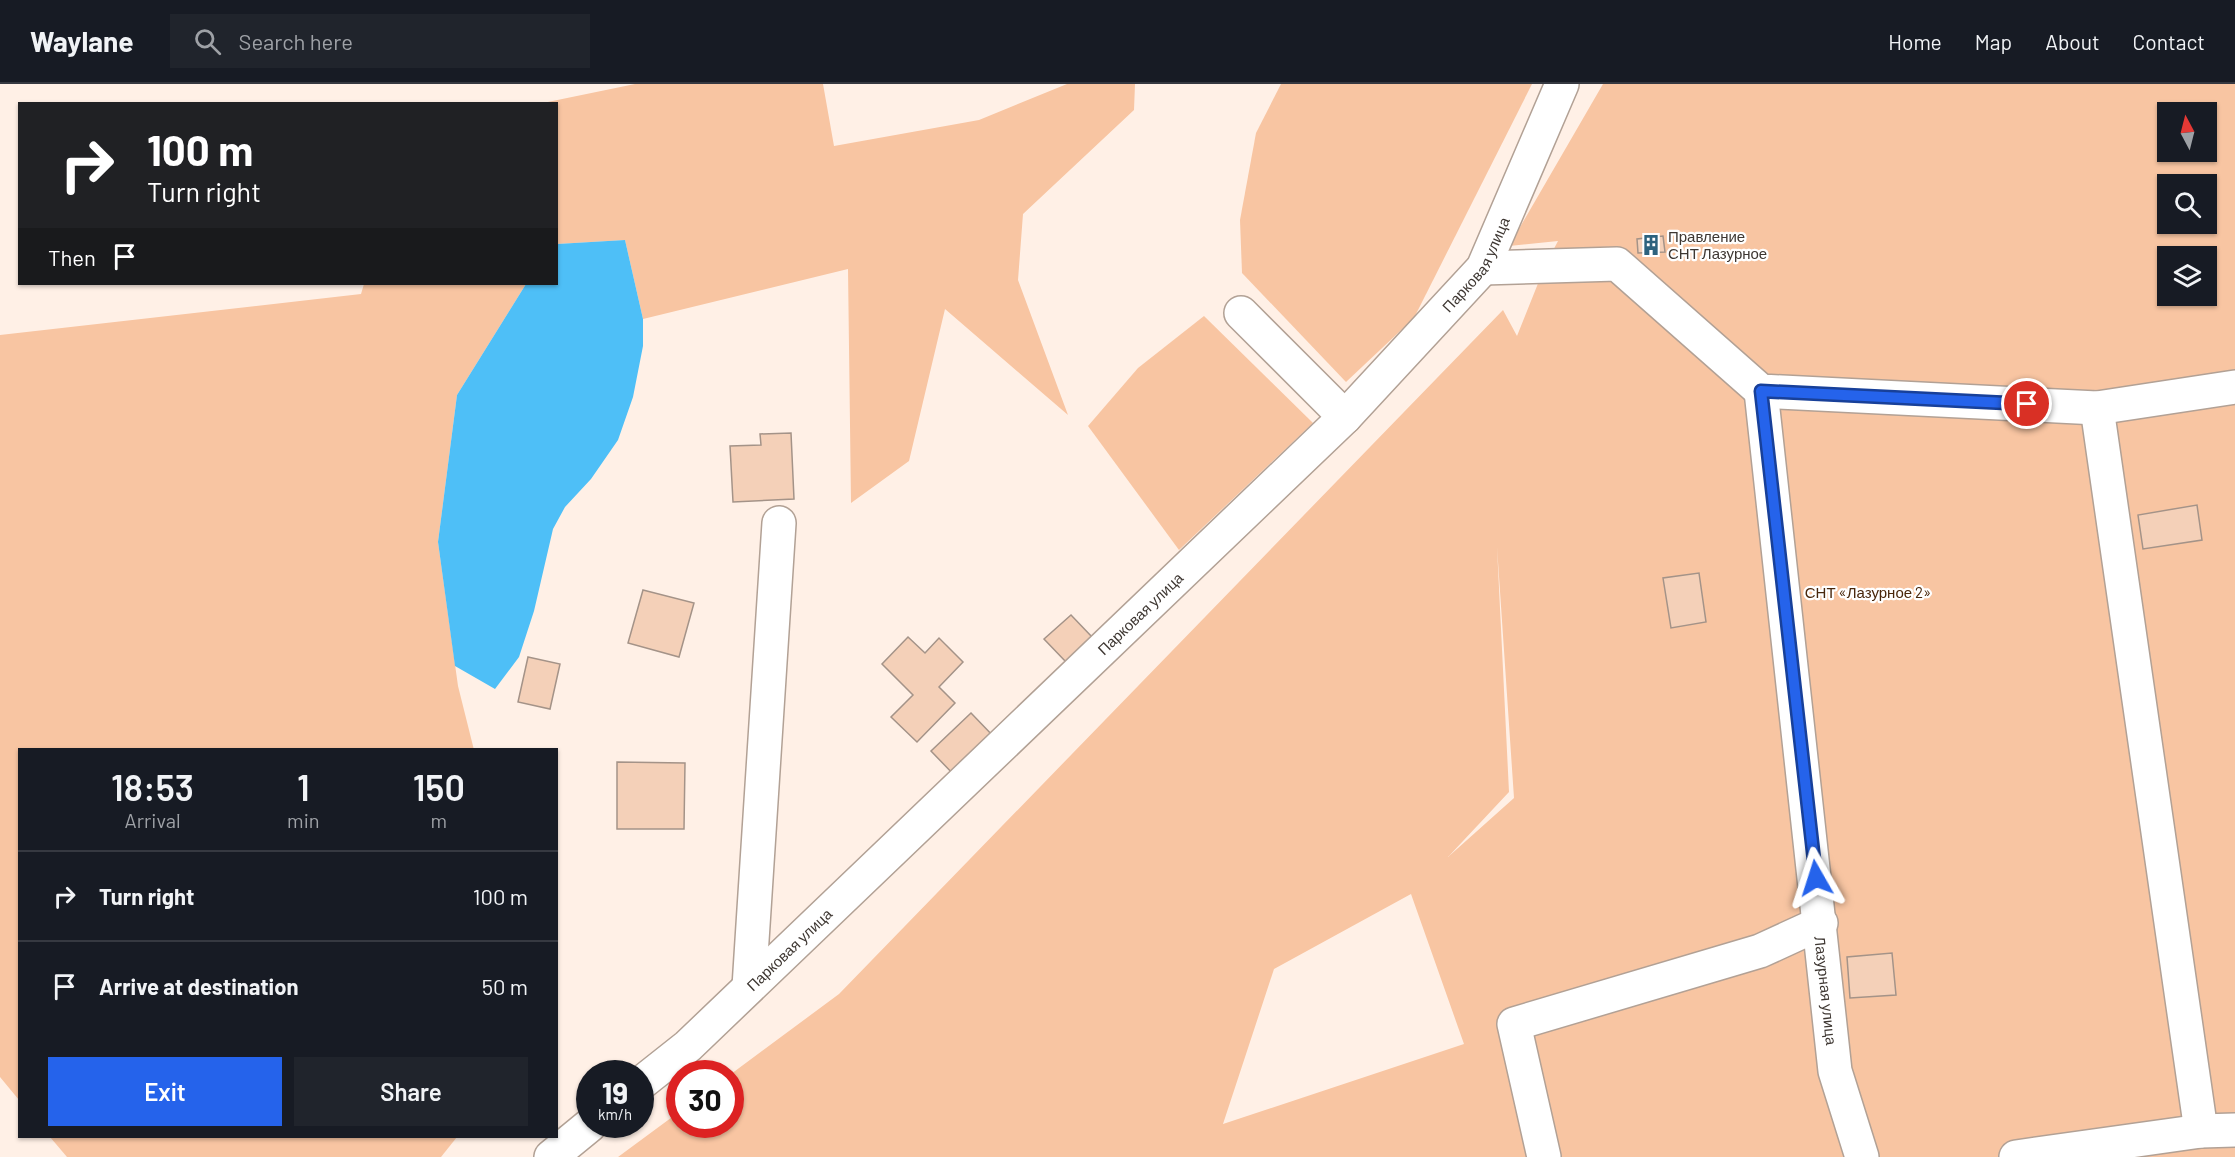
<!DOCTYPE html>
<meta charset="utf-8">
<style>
body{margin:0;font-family:Barlow,sans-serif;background:#20242c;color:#f1f3f6;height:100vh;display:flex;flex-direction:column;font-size:22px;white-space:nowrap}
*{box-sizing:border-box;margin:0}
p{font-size:20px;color:#9ea1a6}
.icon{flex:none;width:33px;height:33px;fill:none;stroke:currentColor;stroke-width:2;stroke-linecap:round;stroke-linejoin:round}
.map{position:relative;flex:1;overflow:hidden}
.sheet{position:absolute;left:18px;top:664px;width:540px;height:390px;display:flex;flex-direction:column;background:#171b24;border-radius:0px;box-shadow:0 2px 4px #0004}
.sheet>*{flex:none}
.guide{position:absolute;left:18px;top:18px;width:540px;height:183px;border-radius:0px;box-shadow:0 2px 4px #0004;background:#202124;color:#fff;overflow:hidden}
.needle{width:39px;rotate:353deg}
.tools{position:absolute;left:2157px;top:18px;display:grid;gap:12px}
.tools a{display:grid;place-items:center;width:60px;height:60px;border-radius:0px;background:#171b24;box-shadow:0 2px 4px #0004;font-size:30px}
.speed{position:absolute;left:576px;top:976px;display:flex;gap:12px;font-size:30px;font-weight:700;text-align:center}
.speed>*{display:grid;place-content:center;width:78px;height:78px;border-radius:50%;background:#171b24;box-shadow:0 2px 4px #0004;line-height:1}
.speed small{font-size:15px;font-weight:400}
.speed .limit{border:9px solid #d22;background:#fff;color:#111}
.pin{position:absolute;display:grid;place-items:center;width:51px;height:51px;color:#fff;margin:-26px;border:3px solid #fff;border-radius:50%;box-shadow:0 2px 6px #0007}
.me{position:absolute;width:66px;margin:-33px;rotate:354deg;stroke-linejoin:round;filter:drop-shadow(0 0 4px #0008)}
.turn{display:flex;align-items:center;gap:21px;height:126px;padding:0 30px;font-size:27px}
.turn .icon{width:78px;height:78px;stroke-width:2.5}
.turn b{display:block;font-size:42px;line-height:51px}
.then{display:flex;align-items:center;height:57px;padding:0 30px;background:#0003;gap:12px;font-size:22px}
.eta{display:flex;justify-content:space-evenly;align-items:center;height:102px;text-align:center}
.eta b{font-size:36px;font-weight:600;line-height:42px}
.primary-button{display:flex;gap:12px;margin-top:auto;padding:12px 30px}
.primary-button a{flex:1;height:69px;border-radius:0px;background:#2563eb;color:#fff;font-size:24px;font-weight:600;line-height:69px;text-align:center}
.primary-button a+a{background:#20242c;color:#f1f3f6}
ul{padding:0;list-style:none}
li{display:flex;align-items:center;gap:18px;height:90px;padding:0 30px;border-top:2px solid #363941}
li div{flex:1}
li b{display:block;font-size:22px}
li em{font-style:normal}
header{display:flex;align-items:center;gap:36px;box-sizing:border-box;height:84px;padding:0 30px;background:#171b24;border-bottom:2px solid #363941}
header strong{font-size:28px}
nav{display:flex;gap:33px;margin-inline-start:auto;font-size:21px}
.search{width:420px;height:54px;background:#20242c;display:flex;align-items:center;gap:15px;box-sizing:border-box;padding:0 21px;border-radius:0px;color:#9ea1a6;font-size:22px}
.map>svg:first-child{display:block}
.green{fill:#f8c5a2;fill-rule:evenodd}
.water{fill:#4ebff7}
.building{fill:#f4d0b8;stroke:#a49388;stroke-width:1.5}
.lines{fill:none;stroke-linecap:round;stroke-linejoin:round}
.minor-casing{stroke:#b2a195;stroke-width:36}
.minor{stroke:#fff;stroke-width:33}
.route-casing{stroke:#184099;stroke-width:15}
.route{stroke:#2563eb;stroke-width:10}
.labels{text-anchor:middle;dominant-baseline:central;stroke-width:4.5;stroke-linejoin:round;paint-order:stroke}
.poi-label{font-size:15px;fill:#3e3732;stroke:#fff;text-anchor:start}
.street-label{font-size:15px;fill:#3e3732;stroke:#fff}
.park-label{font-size:15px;fill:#49270c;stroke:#fff}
</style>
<header>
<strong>Waylane</strong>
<div class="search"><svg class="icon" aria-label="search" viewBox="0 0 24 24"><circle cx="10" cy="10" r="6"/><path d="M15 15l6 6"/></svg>Search here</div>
<nav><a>Home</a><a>Map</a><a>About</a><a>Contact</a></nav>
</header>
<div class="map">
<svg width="2235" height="1073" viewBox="0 0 2235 1073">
<rect width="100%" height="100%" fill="#fff0e6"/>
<g class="green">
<polygon points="635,0 823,0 834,62 979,36 1067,0 1135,0 1134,26 1023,130 1018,196 1068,331 945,225 909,377 851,419 848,185 643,235 625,156 557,160 556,20 538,20"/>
<polygon points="1281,0 1532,0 1414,234 1346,298 1242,189 1240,136 1256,49"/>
<path d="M 1603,0 L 2235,0 L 2235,1073 L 618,1073 L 679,1028 L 680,1041 L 730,1041 L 731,990 L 839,910 L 1503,226 L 1517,252 L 1545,182 L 1558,157 L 1509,162 ZM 2168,28 L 2206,28 L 2206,68 L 2168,68 ZM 2168,100 L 2206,100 L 2206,140 L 2168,140 ZM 2168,172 L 2206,172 L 2206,212 L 2168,212 ZM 1497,463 L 1514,714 L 1448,773 L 1509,708 ZM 1411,810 L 1464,960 L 1223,1040 L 1274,885 Z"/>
<polygon points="364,200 526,200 457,311 438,458 458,602 474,666 20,666 19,1016 0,993 0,251 361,210"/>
<polygon points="1204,232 1313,339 1179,466 1088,342 1138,284"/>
<polygon points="50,1053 457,1053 441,1073 67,1073"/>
</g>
<polygon class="water" points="625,156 643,235 643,262 633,313 618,356 591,395 565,423 553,445 534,527 519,573 495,605 455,582 438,458 457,311 526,200 556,200 557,160"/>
<g class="building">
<polygon points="1663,152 1665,168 1638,169 1637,155"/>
<polygon points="791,349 794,415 733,418 730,362 761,361 760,350"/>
<polygon points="2197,421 2202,456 2143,465 2138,431"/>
<polygon points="1699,489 1706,538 1671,544 1663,494"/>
<polygon points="643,506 694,519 679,573 628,559"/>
<polygon points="1071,531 1092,553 1066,578 1044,555"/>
<polygon points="908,553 925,569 939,554 963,578 939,603 955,619 917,658 891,633 913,611 882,580"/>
<polygon points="528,573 560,580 550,625 518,618"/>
<polygon points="971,629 996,655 957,694 931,667"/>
<polygon points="617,678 685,679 684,745 617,745"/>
<polygon points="1892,869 1896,911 1850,914 1847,873"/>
</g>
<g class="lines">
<defs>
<g id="minor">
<polyline points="1483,184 1617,180 1761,307 2097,324 2235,303"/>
<polyline points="1241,229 1345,333"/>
<path id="s1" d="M 1761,307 L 1835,987 L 1862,1073"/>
<polyline points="2097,324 2201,1047"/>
<polyline points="749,903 779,439"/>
<path id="s2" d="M 640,1000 L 688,962 L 1345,333 L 1483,184 L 1562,0"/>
<polyline points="551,1073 590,1041"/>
<polyline points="1544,1073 1514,940 1760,867 1821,839"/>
<polyline points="2016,1073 2201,1047 2235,1046"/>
</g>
</defs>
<use href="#minor" class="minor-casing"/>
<use href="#minor" class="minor"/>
</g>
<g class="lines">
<defs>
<polyline id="route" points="1816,794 1761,307 2027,320"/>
</defs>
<use href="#route" class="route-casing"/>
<use href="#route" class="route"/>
</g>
<defs>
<symbol id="building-bare" viewBox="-9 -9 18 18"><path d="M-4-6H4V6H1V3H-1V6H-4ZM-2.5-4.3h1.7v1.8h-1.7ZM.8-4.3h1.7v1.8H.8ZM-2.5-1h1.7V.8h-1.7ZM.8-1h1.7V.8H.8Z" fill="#2d627e" stroke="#fff" stroke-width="2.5" paint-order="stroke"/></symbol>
</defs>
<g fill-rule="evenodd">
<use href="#building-bare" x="1636" y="146" width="30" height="30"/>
</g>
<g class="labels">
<g class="poi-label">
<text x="1668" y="152">Правление<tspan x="1668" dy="17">СНТ Лазурное</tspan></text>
</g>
<g class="street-label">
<text stroke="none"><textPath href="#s2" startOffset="1173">Парковая улица</textPath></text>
<text stroke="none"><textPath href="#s2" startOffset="687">Парковая улица</textPath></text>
<text stroke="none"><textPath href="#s2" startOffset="201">Парковая улица</textPath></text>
<text stroke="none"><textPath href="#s1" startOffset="603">Лазурная улица</textPath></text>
</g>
<g class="park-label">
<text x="1868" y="508">СНТ «Лазурное 2»</text>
</g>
</g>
</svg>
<div class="tools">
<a><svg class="needle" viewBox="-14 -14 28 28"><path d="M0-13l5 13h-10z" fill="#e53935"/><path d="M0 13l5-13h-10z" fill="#9ea1a6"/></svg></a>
<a><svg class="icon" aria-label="search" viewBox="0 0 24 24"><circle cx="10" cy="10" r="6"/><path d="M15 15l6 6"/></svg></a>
<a><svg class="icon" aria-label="layers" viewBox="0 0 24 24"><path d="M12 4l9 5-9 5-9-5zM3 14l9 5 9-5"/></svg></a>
</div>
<div class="speed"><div>19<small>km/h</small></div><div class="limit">30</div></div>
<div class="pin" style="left:2027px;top:320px;background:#d93025"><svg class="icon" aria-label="arrive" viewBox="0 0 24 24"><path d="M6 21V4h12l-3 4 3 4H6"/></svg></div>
<svg class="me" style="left:1816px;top:794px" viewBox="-20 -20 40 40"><path d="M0-17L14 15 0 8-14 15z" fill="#2563eb" stroke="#fff" stroke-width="4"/></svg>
<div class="guide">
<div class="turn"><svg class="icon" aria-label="right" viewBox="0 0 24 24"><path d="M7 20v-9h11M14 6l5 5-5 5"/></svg><div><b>100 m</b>Turn right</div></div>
<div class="then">Then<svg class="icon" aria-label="arrive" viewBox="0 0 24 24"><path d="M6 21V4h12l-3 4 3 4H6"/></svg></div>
</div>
<section class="sheet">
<div class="eta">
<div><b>18:53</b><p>Arrival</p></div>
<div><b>1</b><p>min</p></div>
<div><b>150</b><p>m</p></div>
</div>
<ul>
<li><svg class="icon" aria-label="right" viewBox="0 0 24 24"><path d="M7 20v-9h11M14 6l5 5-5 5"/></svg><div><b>Turn right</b></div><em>100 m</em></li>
<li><svg class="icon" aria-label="arrive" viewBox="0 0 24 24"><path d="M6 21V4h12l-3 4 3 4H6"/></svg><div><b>Arrive at destination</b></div><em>50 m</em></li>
</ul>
<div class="primary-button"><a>Exit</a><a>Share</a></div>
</section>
</div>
